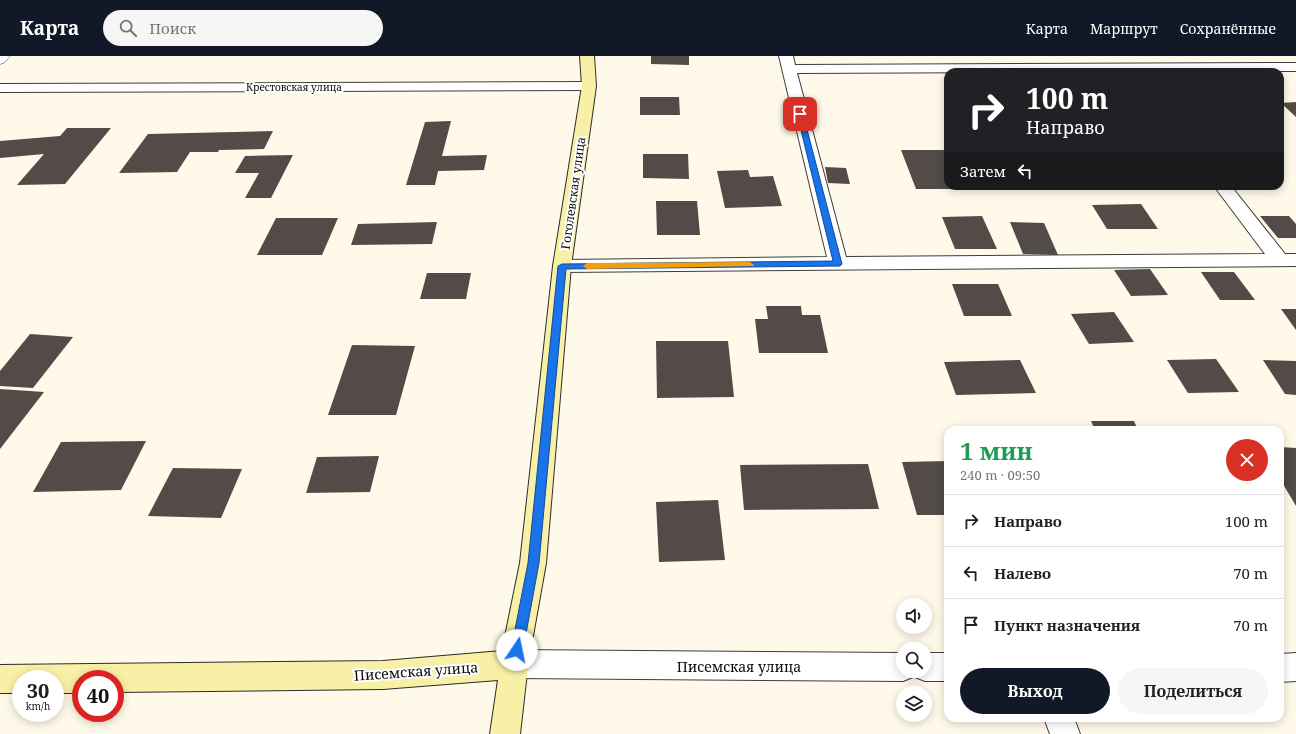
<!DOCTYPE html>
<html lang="ru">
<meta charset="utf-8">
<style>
body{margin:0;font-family:"Noto Serif",serif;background:#f6f6f6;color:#202124;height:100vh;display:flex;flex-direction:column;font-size:15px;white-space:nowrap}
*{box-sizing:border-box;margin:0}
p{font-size:13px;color:#757577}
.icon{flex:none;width:22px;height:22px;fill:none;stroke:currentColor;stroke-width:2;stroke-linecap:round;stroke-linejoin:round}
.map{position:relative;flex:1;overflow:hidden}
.panel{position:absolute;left:944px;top:370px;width:340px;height:296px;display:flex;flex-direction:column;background:#fff;border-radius:12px;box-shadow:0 2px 10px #0003}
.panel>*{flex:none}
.guide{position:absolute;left:944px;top:12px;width:340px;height:122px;border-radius:12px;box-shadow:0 2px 10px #0003;background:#202124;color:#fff;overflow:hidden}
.controls{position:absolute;left:896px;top:542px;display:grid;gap:8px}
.controls a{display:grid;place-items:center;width:36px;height:36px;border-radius:50%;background:#fff;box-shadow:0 2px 10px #0003;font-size:20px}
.speed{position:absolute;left:12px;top:614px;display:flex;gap:8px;font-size:20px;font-weight:700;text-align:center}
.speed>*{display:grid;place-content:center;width:52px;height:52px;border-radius:50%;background:#fff;box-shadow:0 2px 10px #0003;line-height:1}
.speed small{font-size:10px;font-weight:400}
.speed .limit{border:6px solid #d22;background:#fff;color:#111}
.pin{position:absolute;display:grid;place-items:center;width:34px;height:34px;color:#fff;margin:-17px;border-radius:8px;box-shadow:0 2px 6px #0006}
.me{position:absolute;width:44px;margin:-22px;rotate:11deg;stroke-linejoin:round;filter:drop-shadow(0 0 3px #0008)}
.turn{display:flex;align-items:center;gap:14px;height:84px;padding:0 16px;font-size:18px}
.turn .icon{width:52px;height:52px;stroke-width:2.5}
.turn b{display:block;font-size:28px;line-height:34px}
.then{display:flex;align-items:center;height:38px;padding:0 16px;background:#0003;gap:8px;font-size:15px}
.round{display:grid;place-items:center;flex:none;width:42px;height:42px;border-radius:21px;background:#f6f6f6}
.overview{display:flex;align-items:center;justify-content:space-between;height:68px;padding:0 16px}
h1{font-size:24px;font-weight:700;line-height:30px;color:#1e9e55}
.primary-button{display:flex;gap:8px;margin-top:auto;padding:8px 16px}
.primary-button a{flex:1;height:46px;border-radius:24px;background:#111827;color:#fff;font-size:16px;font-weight:700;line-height:46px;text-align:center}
.primary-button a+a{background:#f6f6f6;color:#202124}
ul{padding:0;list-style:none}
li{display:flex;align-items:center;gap:12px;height:52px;padding:0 16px;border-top:1px solid #e0e0e0}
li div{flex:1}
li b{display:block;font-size:15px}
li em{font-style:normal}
header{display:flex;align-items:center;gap:24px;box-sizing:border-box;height:56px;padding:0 20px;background:#111827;color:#fff}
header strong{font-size:19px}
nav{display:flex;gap:22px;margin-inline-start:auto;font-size:14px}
.search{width:280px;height:36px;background:#f6f6f6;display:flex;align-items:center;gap:10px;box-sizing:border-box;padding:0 14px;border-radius:22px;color:#757577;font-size:15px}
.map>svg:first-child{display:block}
.building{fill:#524b47}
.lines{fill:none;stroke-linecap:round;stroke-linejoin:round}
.lane-casing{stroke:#3d3d3d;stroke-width:1}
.street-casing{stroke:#3d3d3d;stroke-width:2}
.secondary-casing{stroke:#2c2c2c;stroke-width:2}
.lane{fill:#fff;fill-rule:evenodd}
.street{fill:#fff;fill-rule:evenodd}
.secondary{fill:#f9f0a7;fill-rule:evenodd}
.route{fill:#1a73e8;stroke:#114b97}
.slow{fill:#f59e0b}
.labels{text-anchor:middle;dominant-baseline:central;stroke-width:4;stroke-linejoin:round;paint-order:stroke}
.far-street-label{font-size:10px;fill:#0a0a0a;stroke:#fff}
.street-label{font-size:12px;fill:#0a0a0a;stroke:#fff}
.near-street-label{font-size:14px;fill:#0a0a0a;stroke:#fff}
</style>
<header>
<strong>Карта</strong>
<div class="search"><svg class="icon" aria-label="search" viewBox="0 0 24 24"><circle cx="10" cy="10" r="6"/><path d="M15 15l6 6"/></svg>Поиск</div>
<nav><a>Карта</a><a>Маршрут</a><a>Сохранённые</a></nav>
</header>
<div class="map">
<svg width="1296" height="678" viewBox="0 0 1296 678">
<rect width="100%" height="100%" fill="#fef9e8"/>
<g class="building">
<polygon points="651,0 689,0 689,9 651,8"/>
<polygon points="640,41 679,41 680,59 640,59"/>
<polygon points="1296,46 1296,61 1281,47"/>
<polygon points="451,65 442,100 487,99 484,114 438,115 435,129 406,129 425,66"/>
<polygon points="67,72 111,72 65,128 17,129 44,98 0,102 0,85 60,80"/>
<polygon points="273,75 264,93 219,94 218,96 190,96 177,116 119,117 148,78"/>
<polygon points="901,94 944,94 948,102 948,130 961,130 962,133 916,133"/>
<polygon points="643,98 688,98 689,123 643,122"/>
<polygon points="293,99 271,142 245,142 259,117 235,117 245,100"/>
<polygon points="825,111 846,112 850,128 828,127"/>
<polygon points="748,114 750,121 773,120 782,150 725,152 717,115"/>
<polygon points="656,145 697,145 700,179 657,179"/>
<polygon points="1141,148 1158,173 1107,173 1092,149"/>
<polygon points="982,160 997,193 955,193 942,161"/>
<polygon points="1260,160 1289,160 1296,168 1296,182 1278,182"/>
<polygon points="276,162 338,162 322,199 257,199"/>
<polygon points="437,166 432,188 351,189 358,168"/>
<polygon points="1010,166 1044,167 1058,199 1023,198"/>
<polygon points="1150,213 1168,239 1131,240 1114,214"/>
<polygon points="1201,216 1234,216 1255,244 1220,244"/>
<polygon points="427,217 471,217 466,243 420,243"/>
<polygon points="952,228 998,228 1012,260 964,260"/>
<polygon points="766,250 801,250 802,259 820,259 828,297 759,297 755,263 768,263"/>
<polygon points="1281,253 1296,253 1296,274"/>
<polygon points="1114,256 1134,286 1089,288 1071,258"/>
<polygon points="30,278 73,281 33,332 0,330 0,315"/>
<polygon points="656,285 728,285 734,341 657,342"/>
<polygon points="352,289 415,290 396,359 328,359"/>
<polygon points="1216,303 1239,336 1188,337 1167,304"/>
<polygon points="1020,304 1036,337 956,339 944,306"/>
<polygon points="1263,304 1296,305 1296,339 1285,338"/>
<polygon points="0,333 44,336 0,393"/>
<polygon points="1091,365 1134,365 1138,374 1095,374"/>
<polygon points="146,385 121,434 33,436 61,386"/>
<polygon points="1280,391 1296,392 1296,450 1280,423"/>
<polygon points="379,400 370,436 306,437 317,401"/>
<polygon points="948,405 948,459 917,459 902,406"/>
<polygon points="868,408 879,453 744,454 740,409"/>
<polygon points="173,412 242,413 221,462 148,460"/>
<polygon points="718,444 725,504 659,506 656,446"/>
</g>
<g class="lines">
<defs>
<polygon id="lane" points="0,0 10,0 4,7 0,8"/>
<g id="street">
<polygon points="779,0 793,0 795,9 1296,7 1296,15 797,17 846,201 1265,198 1214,130 1231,130 1285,198 1296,198 1296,210 562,216 555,215 553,210 555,205 562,204 827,201"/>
<polygon points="589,26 594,27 596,30 594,33 589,34 0,36 0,28"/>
<polygon points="514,594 903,597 903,615 925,615 925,597 948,597 948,625 925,625 915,621 914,619 913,621 903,625 514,622 504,618 500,608 504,598"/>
<polygon points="1296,597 1296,625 1280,626 1280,598"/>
<polygon points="1044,662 1074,662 1080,678 1050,678"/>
</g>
<polygon id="secondary" points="580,0 594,0 596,30 571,210 546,507 528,608 520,678 490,678 498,624 383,633 115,636 115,623 81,623 81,637 55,637 55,623 21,623 21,637 0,637 0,609 383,605 502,595 520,507 553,210 582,30"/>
</defs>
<use href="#lane" class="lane-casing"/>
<use href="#street" class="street-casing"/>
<use href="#secondary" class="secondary-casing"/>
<use href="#lane" class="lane"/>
<use href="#street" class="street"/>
<use href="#secondary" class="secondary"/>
</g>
<polygon class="route" points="800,56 803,58 842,208 840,210 566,213 539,507 523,594 521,598 517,599 513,598 511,594 528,507 558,210 562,208 833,205 797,58"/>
<polygon class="slow" points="750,206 754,209 753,210 587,213 583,210 587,207"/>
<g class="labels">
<g class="far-street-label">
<text x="294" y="31">Крестовская улица</text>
</g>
<g class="street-label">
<text transform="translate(573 137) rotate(-82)">Гоголевская улица</text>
</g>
<g class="near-street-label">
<text x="739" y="610">Писемская улица</text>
<text transform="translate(416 615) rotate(-4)">Писемская улица</text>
</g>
</g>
</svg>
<div class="controls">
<a><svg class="icon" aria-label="sound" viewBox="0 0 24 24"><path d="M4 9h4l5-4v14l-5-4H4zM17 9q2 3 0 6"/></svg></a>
<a><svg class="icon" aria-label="search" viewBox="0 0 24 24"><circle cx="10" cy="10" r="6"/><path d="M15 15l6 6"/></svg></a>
<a><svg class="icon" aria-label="layers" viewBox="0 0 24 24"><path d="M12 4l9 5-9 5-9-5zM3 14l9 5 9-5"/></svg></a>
</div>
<div class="speed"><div>30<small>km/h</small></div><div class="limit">40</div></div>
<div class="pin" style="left:800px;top:58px;background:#d93025"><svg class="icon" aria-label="arrive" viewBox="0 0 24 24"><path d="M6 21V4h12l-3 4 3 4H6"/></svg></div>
<svg class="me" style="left:517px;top:594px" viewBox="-20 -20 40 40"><circle r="19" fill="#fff"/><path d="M0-13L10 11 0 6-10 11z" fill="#1a73e8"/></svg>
<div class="guide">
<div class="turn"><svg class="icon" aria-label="right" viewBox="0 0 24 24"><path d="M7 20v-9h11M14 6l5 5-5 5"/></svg><div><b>100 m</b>Направо</div></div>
<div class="then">Затем<svg class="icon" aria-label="left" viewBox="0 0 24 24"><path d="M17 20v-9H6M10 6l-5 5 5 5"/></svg></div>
</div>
<section class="panel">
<div class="overview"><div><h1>1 мин</h1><p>240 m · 09:50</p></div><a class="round" style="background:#d93025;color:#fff"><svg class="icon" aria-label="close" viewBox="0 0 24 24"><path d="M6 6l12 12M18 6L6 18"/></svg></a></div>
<ul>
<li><svg class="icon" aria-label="right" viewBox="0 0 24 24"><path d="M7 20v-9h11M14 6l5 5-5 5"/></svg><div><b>Направо</b></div><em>100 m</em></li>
<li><svg class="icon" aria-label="left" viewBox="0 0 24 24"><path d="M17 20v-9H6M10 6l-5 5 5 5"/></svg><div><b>Налево</b></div><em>70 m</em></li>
<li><svg class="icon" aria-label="arrive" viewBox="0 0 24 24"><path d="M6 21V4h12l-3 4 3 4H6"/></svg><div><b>Пункт назначения</b></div><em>70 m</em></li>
</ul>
<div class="primary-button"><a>Выход</a><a>Поделиться</a></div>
</section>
</div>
